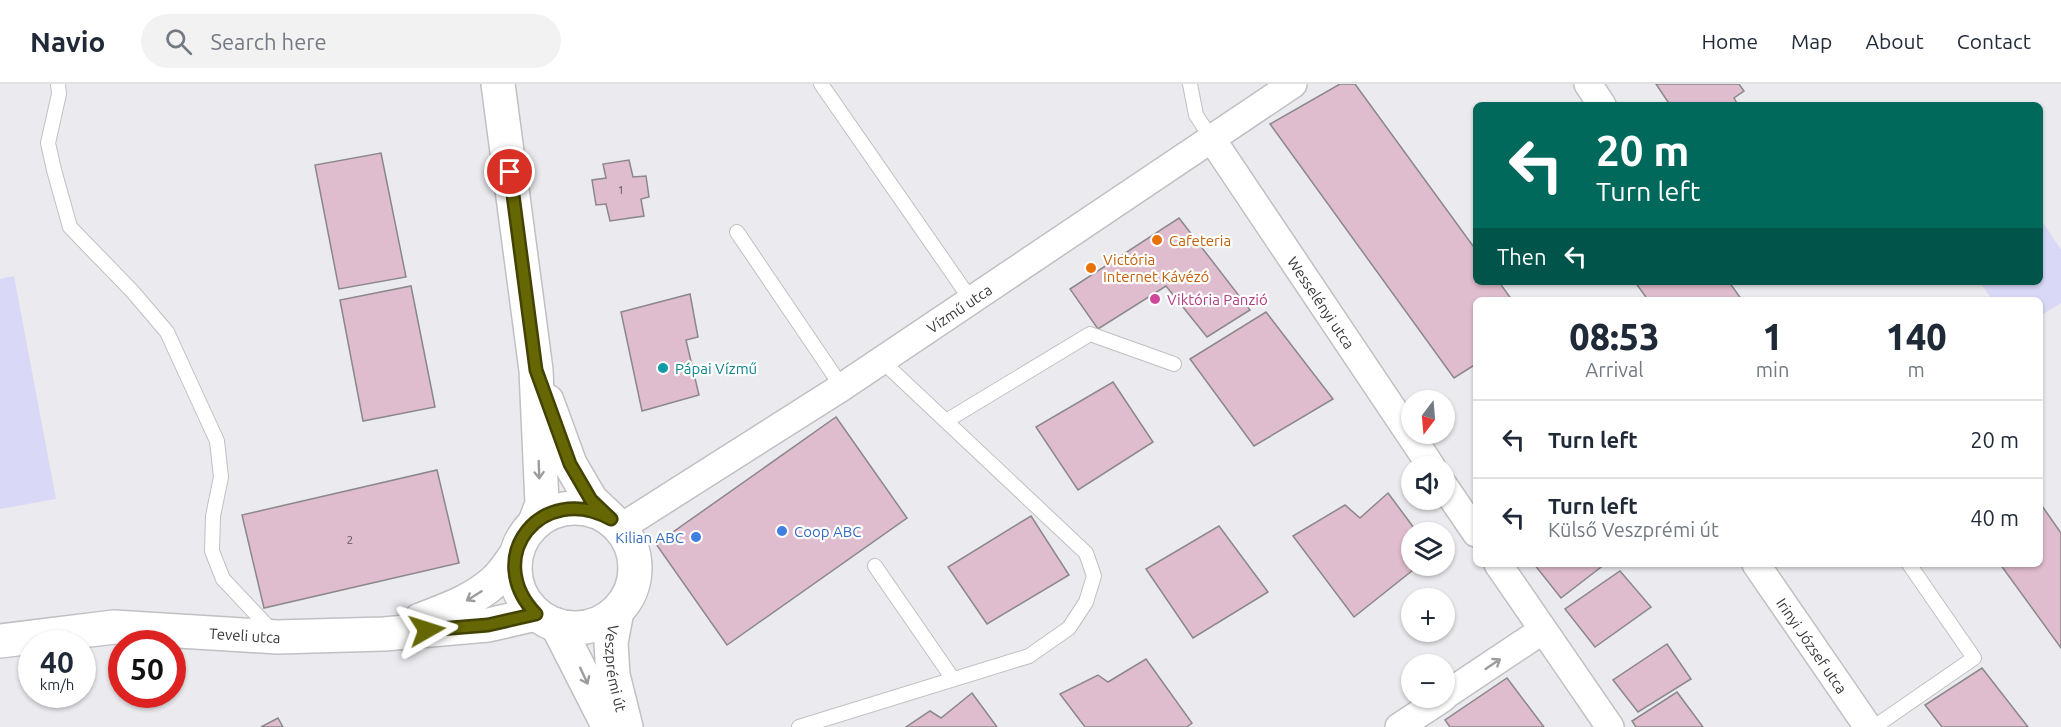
<!DOCTYPE html>
<meta charset="utf-8">
<style>
body{margin:0;font-family:Ubuntu,sans-serif;background:#f2f2f3;color:#1f2937;height:100vh;display:flex;flex-direction:column;font-size:22px;white-space:nowrap}
*{box-sizing:border-box;margin:0}
p{font-size:20px;color:#747a83}
.icon{flex:none;width:33px;height:33px;fill:none;stroke:currentColor;stroke-width:2;stroke-linecap:round;stroke-linejoin:round}
.map{position:relative;flex:1;overflow:hidden}
.drawer{position:absolute;left:1473px;top:213px;width:570px;height:270px;display:flex;flex-direction:column;background:#fff;border-radius:9px;box-shadow:0 2px 4px #0004}
.drawer>*{flex:none}
.hud{position:absolute;left:1473px;top:18px;width:570px;height:183px;border-radius:9px;box-shadow:0 2px 4px #0004;background:#00695c;color:#fff;overflow:hidden}
.needle{width:39px;rotate:196deg}
.tools{position:absolute;left:1401px;top:306px;display:grid;gap:12px}
.tools a{display:grid;place-items:center;width:54px;height:54px;border-radius:50%;background:#fff;box-shadow:0 2px 4px #0004;font-size:30px}
.speed{position:absolute;left:18px;top:546px;display:flex;gap:12px;font-size:30px;font-weight:700;text-align:center}
.speed>*{display:grid;place-content:center;width:78px;height:78px;border-radius:50%;background:#fff;box-shadow:0 2px 4px #0004;line-height:1}
.speed small{font-size:15px;font-weight:400}
.speed .limit{border:9px solid #d22;background:#fff;color:#111}
.pin{position:absolute;display:grid;place-items:center;width:51px;height:51px;color:#fff;margin:-26px;border:3px solid #fff;border-radius:50%;box-shadow:0 2px 6px #0007}
.me{position:absolute;width:66px;margin:-33px;rotate:84deg;stroke-linejoin:round;filter:drop-shadow(0 0 4px #0008)}
.turn{display:flex;align-items:center;gap:21px;height:126px;padding:0 24px;font-size:27px}
.turn .icon{width:78px;height:78px;stroke-width:2.5}
.turn b{display:block;font-size:42px;line-height:51px}
.then{display:flex;align-items:center;height:57px;padding:0 24px;background:#0003;gap:12px;font-size:22px}
.eta{display:flex;justify-content:space-evenly;align-items:center;height:102px;text-align:center}
.eta b{font-size:36px;font-weight:800;line-height:42px}
ul{padding:0;list-style:none}
li{display:flex;align-items:center;gap:18px;height:78px;padding:0 24px;border-top:2px solid #e0e1e3}
li div{flex:1}
li b{display:block;font-size:22px}
li em{font-style:normal}
header{display:flex;align-items:center;gap:36px;box-sizing:border-box;height:84px;padding:0 30px;background:#fff;border-bottom:2px solid #e0e1e3}
header strong{font-size:28px}
nav{display:flex;gap:33px;margin-inline-start:auto;font-size:21px}
.search{width:420px;height:54px;background:#f2f2f3;display:flex;align-items:center;gap:15px;box-sizing:border-box;padding:0 21px;border-radius:33px;color:#747a83;font-size:22px}
.map>svg:first-child{display:block}
.green{fill:#dad8f7}
.building{fill:#dfbcce;stroke:#8b888a;stroke-width:1.5}
.lines{fill:none;stroke-linecap:round;stroke-linejoin:round}
.service-casing{stroke:#c0c0c4;stroke-width:16}
.minor-casing{stroke:#c0c0c4;stroke-width:30}
.tertiary-casing{stroke:#c0c0c4;stroke-width:36}
.secondary-casing{stroke:#c0c0c4;stroke-width:36}
.service{stroke:#fff;stroke-width:14}
.minor{stroke:#fff;stroke-width:27}
.tertiary{stroke:#fff;stroke-width:33}
.secondary{stroke:#fff;stroke-width:33}
.oneway{stroke:#9c9c9c}
.route-casing{stroke:#424303;stroke-width:15}
.route{stroke:#656704;stroke-width:10}
.food-dot{fill:#e8710a;stroke:#fff;stroke-width:2}
.hotel-dot{fill:#d1479c;stroke:#fff;stroke-width:2}
.culture-dot{fill:#0f9aa8;stroke:#fff;stroke-width:2}
.shop-dot{fill:#3f7fe0;stroke:#fff;stroke-width:2}
.labels{text-anchor:middle;dominant-baseline:central;stroke-width:4.5;stroke-linejoin:round;paint-order:stroke}
.number-label{font-size:12px;fill:#62595e}
.food-label{font-size:15px;fill:#c56008;stroke:#fff;text-anchor:start}
.hotel-label{font-size:15px;fill:#b23c85;stroke:#fff;text-anchor:start}
.street-label{font-size:15px;fill:#383839;stroke:#fff}
.culture-label{font-size:15px;fill:#0d838f;stroke:#fff;text-anchor:start}
.shop-label{font-size:15px;fill:#366cbe;stroke:#fff;text-anchor:start}
</style>
<header>
<strong>Navio</strong>
<div class="search"><svg class="icon" aria-label="search" viewBox="0 0 24 24"><circle cx="10" cy="10" r="6"/><path d="M15 15l6 6"/></svg>Search here</div>
<nav><a>Home</a><a>Map</a><a>About</a><a>Contact</a></nav>
</header>
<div class="map">
<svg width="2061" height="643" viewBox="0 0 2061 643">
<rect width="100%" height="100%" fill="#ebeaee"/>
<g class="green">
<polygon points="2040,134 2061,166 2061,219 2040,232 2040,216 1992,216 1980,198 2040,198"/>
<polygon points="14,192 56,415 0,425 0,195"/>
</g>
<g class="building">
<polygon points="1340,0 1355,0 1476,166 1476,198 1499,198 1512,216 1476,216 1476,280 1454,294 1270,40"/>
<polygon points="1656,0 1739,0 1744,7 1734,14 1738,21 1670,21"/>
<polygon points="381,69 406,193 339,205 315,81"/>
<polygon points="629,76 633,93 646,92 649,113 641,115 644,132 610,137 606,120 596,121 592,96 606,94 603,80"/>
<polygon points="1179,134 1250,226 1207,253 1166,202 1098,245 1070,205"/>
<polygon points="1635,198 1729,198 1742,216 1648,216"/>
<polygon points="411,202 435,323 363,337 340,216"/>
<polygon points="690,210 698,253 686,256 699,311 642,327 621,228"/>
<polygon points="1266,228 1333,315 1254,362 1190,275"/>
<polygon points="1113,298 1153,358 1078,406 1036,343"/>
<polygon points="836,333 907,434 727,561 656,460"/>
<polygon points="437,386 459,479 264,524 242,431"/>
<polygon points="1388,409 1417,448 1412,448 1412,482 1418,482 1354,533 1293,452 1345,421 1360,434"/>
<polygon points="2040,419 2061,449 2061,564 2000,480 2040,480"/>
<polygon points="1031,432 1069,491 987,540 948,483"/>
<polygon points="1219,442 1268,508 1193,554 1146,485"/>
<polygon points="1534,480 1605,480 1561,514"/>
<polygon points="1620,487 1651,523 1595,563 1565,525"/>
<polygon points="1667,560 1691,595 1638,628 1613,596"/>
<polygon points="1146,575 1192,639 1187,643 1085,643 1060,610 1098,591 1108,598"/>
<polygon points="1982,584 2028,643 1942,643 1925,621"/>
<polygon points="1507,594 1544,643 1450,643 1445,636"/>
<polygon points="1677,608 1703,643 1636,643 1632,637"/>
<polygon points="972,609 997,643 906,643 930,627 941,634"/>
<polygon points="278,634 283,643 261,643"/>
</g>
<g class="lines">
<defs>
<g id="service">
<polyline points="58,0 59,10 48,59 54,86 70,143 132,207 167,248 217,357 221,393 213,432 212,467 223,495 274,549"/>
<polyline points="821,0 971,216"/>
<polyline points="1190,0 1196,31 1211,54"/>
<polyline points="737,148 842,303"/>
<polyline points="946,337 1090,250 1174,280"/>
<polyline points="875,482 953,595"/>
<polyline points="799,643 1029,572 1069,544 1086,518 1094,492 1086,469 881,276"/>
<polyline points="1874,643 1974,574 1909,480"/>
</g>
<g id="minor">
<polyline points="1588,0 1602,21"/>
<path id="s1" d="M 1211,54 L 1431,382"/>
<polyline points="1444,402 1476,449"/>
<path id="s2" d="M 620,444 L 842,303 L 1293,0"/>
<polyline points="1498,480 1610,643"/>
<path id="s3" d="M 1756,480 L 1868,643"/>
<polyline points="1444,612 1543,546"/>
<polyline points="1399,643 1443,614"/>
</g>
<g id="tertiary">
<polyline points="498,0 536,286 542,420 535,438"/>
<polyline points="547,317 570,380 591,416 611,435"/>
</g>
<g id="secondary">
<circle cx="575" cy="484" r="60"/>
<path id="s4" d="M 617,527 L 611,559 L 613,591 L 626,643"/>
<path d="M 420,536 C 446,526 473,517 495,497 C 503,490 509,480 515,472"/>
<polyline points="557,541 609,643"/>
<path id="s5" d="M 0,557 L 114,543 L 277,553 L 384,550 L 488,541 L 536,530"/>
</g>
</defs>
<use href="#service" class="service-casing"/>
<use href="#minor" class="minor-casing"/>
<use href="#tertiary" class="tertiary-casing"/>
<use href="#secondary" class="secondary-casing"/>
<use href="#service" class="service"/>
<use href="#minor" class="minor"/>
<use href="#tertiary" class="tertiary"/>
<use href="#secondary" class="secondary"/>
</g>
<defs><path id="oneway-shaft" d="M-6 0H5M1.5-3L5.5 0L1.5 3" fill="none" stroke-width="1.6" stroke-linecap="round" stroke-linejoin="round" transform="scale(1.5)"/></defs>
<g class="oneway">
<use href="#oneway-shaft" transform="translate(539 386) rotate(88)"/>
<use href="#oneway-shaft" transform="translate(474 512) rotate(148)"/>
<use href="#oneway-shaft" transform="translate(1493 580) rotate(-34)"/>
<use href="#oneway-shaft" transform="translate(584 592) rotate(65)"/>
</g>
<g class="lines">
<defs>
<path id="route" d="M 427,546 L 488,541 L 536,530 C 481,473 542,397 611,435 L 591,416 L 570,380 L 536,286 L 510,88"/>
</defs>
<use href="#route" class="route-casing"/>
<use href="#route" class="route"/>
</g>
<g class="food-dot">
<circle cx="1157" cy="156" r="6"/>
<circle cx="1091" cy="184" r="6"/>
</g>
<circle class="hotel-dot" cx="1155" cy="215" r="6"/>
<circle class="culture-dot" cx="663" cy="284" r="6"/>
<g class="shop-dot">
<circle cx="782" cy="447" r="6"/>
<circle cx="696" cy="453" r="6"/>
</g>
<g class="labels">
<g class="number-label">
<text x="621" y="105">1</text>
<text x="350" y="455">2</text>
</g>
<g class="food-label">
<text x="1169" y="156">Cafeteria</text>
<text x="1103" y="175">Victória<tspan x="1103" dy="17">Internet Kávézó</tspan></text>
</g>
<g class="hotel-label">
<text x="1167" y="215">Viktória Panzió</text>
</g>
<g class="street-label">
<text stroke="none"><textPath href="#s1" startOffset="198">Wesselényi utca</textPath></text>
<text stroke="none"><textPath href="#s2" startOffset="404">Vízmű utca</textPath></text>
<text stroke="none"><textPath href="#s5" startOffset="246">Teveli utca</textPath></text>
<text stroke="none"><textPath href="#s3" startOffset="99">Irinyi József utca</textPath></text>
<text stroke="none"><textPath href="#s4" startOffset="58">Veszprémi út</textPath></text>
</g>
<g class="culture-label">
<text x="675" y="284">Pápai Vízmű</text>
</g>
<g class="shop-label">
<text x="794" y="447">Coop ABC</text>
<text x="684" y="453" text-anchor="end">Kilian ABC</text>
</g>
</g>
</svg>
<div class="tools">
<a><svg class="needle" viewBox="-14 -14 28 28"><path d="M0-13l5 13h-10z" fill="#e53935"/><path d="M0 13l5-13h-10z" fill="#747a83"/></svg></a>
<a><svg class="icon" aria-label="sound" viewBox="0 0 24 24"><path d="M4 9h4l5-4v14l-5-4H4zM17 9q2 3 0 6"/></svg></a>
<a><svg class="icon" aria-label="layers" viewBox="0 0 24 24"><path d="M12 4l9 5-9 5-9-5zM3 14l9 5 9-5"/></svg></a>
<a>+</a>
<a>−</a>
</div>
<div class="speed"><div>40<small>km/h</small></div><div class="limit">50</div></div>
<div class="pin" style="left:510px;top:88px;background:#d93025"><svg class="icon" aria-label="arrive" viewBox="0 0 24 24"><path d="M6 21V4h12l-3 4 3 4H6"/></svg></div>
<svg class="me" style="left:427px;top:546px" viewBox="-20 -20 40 40"><path d="M0-17L14 15 0 8-14 15z" fill="#656704" stroke="#fff" stroke-width="4"/></svg>
<div class="hud">
<div class="turn"><svg class="icon" aria-label="left" viewBox="0 0 24 24"><path d="M17 20v-9H6M10 6l-5 5 5 5"/></svg><div><b>20 m</b>Turn left</div></div>
<div class="then">Then<svg class="icon" aria-label="left" viewBox="0 0 24 24"><path d="M17 20v-9H6M10 6l-5 5 5 5"/></svg></div>
</div>
<section class="drawer">
<div class="eta">
<div><b>08:53</b><p>Arrival</p></div>
<div><b>1</b><p>min</p></div>
<div><b>140</b><p>m</p></div>
</div>
<ul>
<li><svg class="icon" aria-label="left" viewBox="0 0 24 24"><path d="M17 20v-9H6M10 6l-5 5 5 5"/></svg><div><b>Turn left</b></div><em>20 m</em></li>
<li><svg class="icon" aria-label="left" viewBox="0 0 24 24"><path d="M17 20v-9H6M10 6l-5 5 5 5"/></svg><div><b>Turn left</b><p>Külső Veszprémi út</p></div><em>40 m</em></li>
</ul>
</section>
</div>
